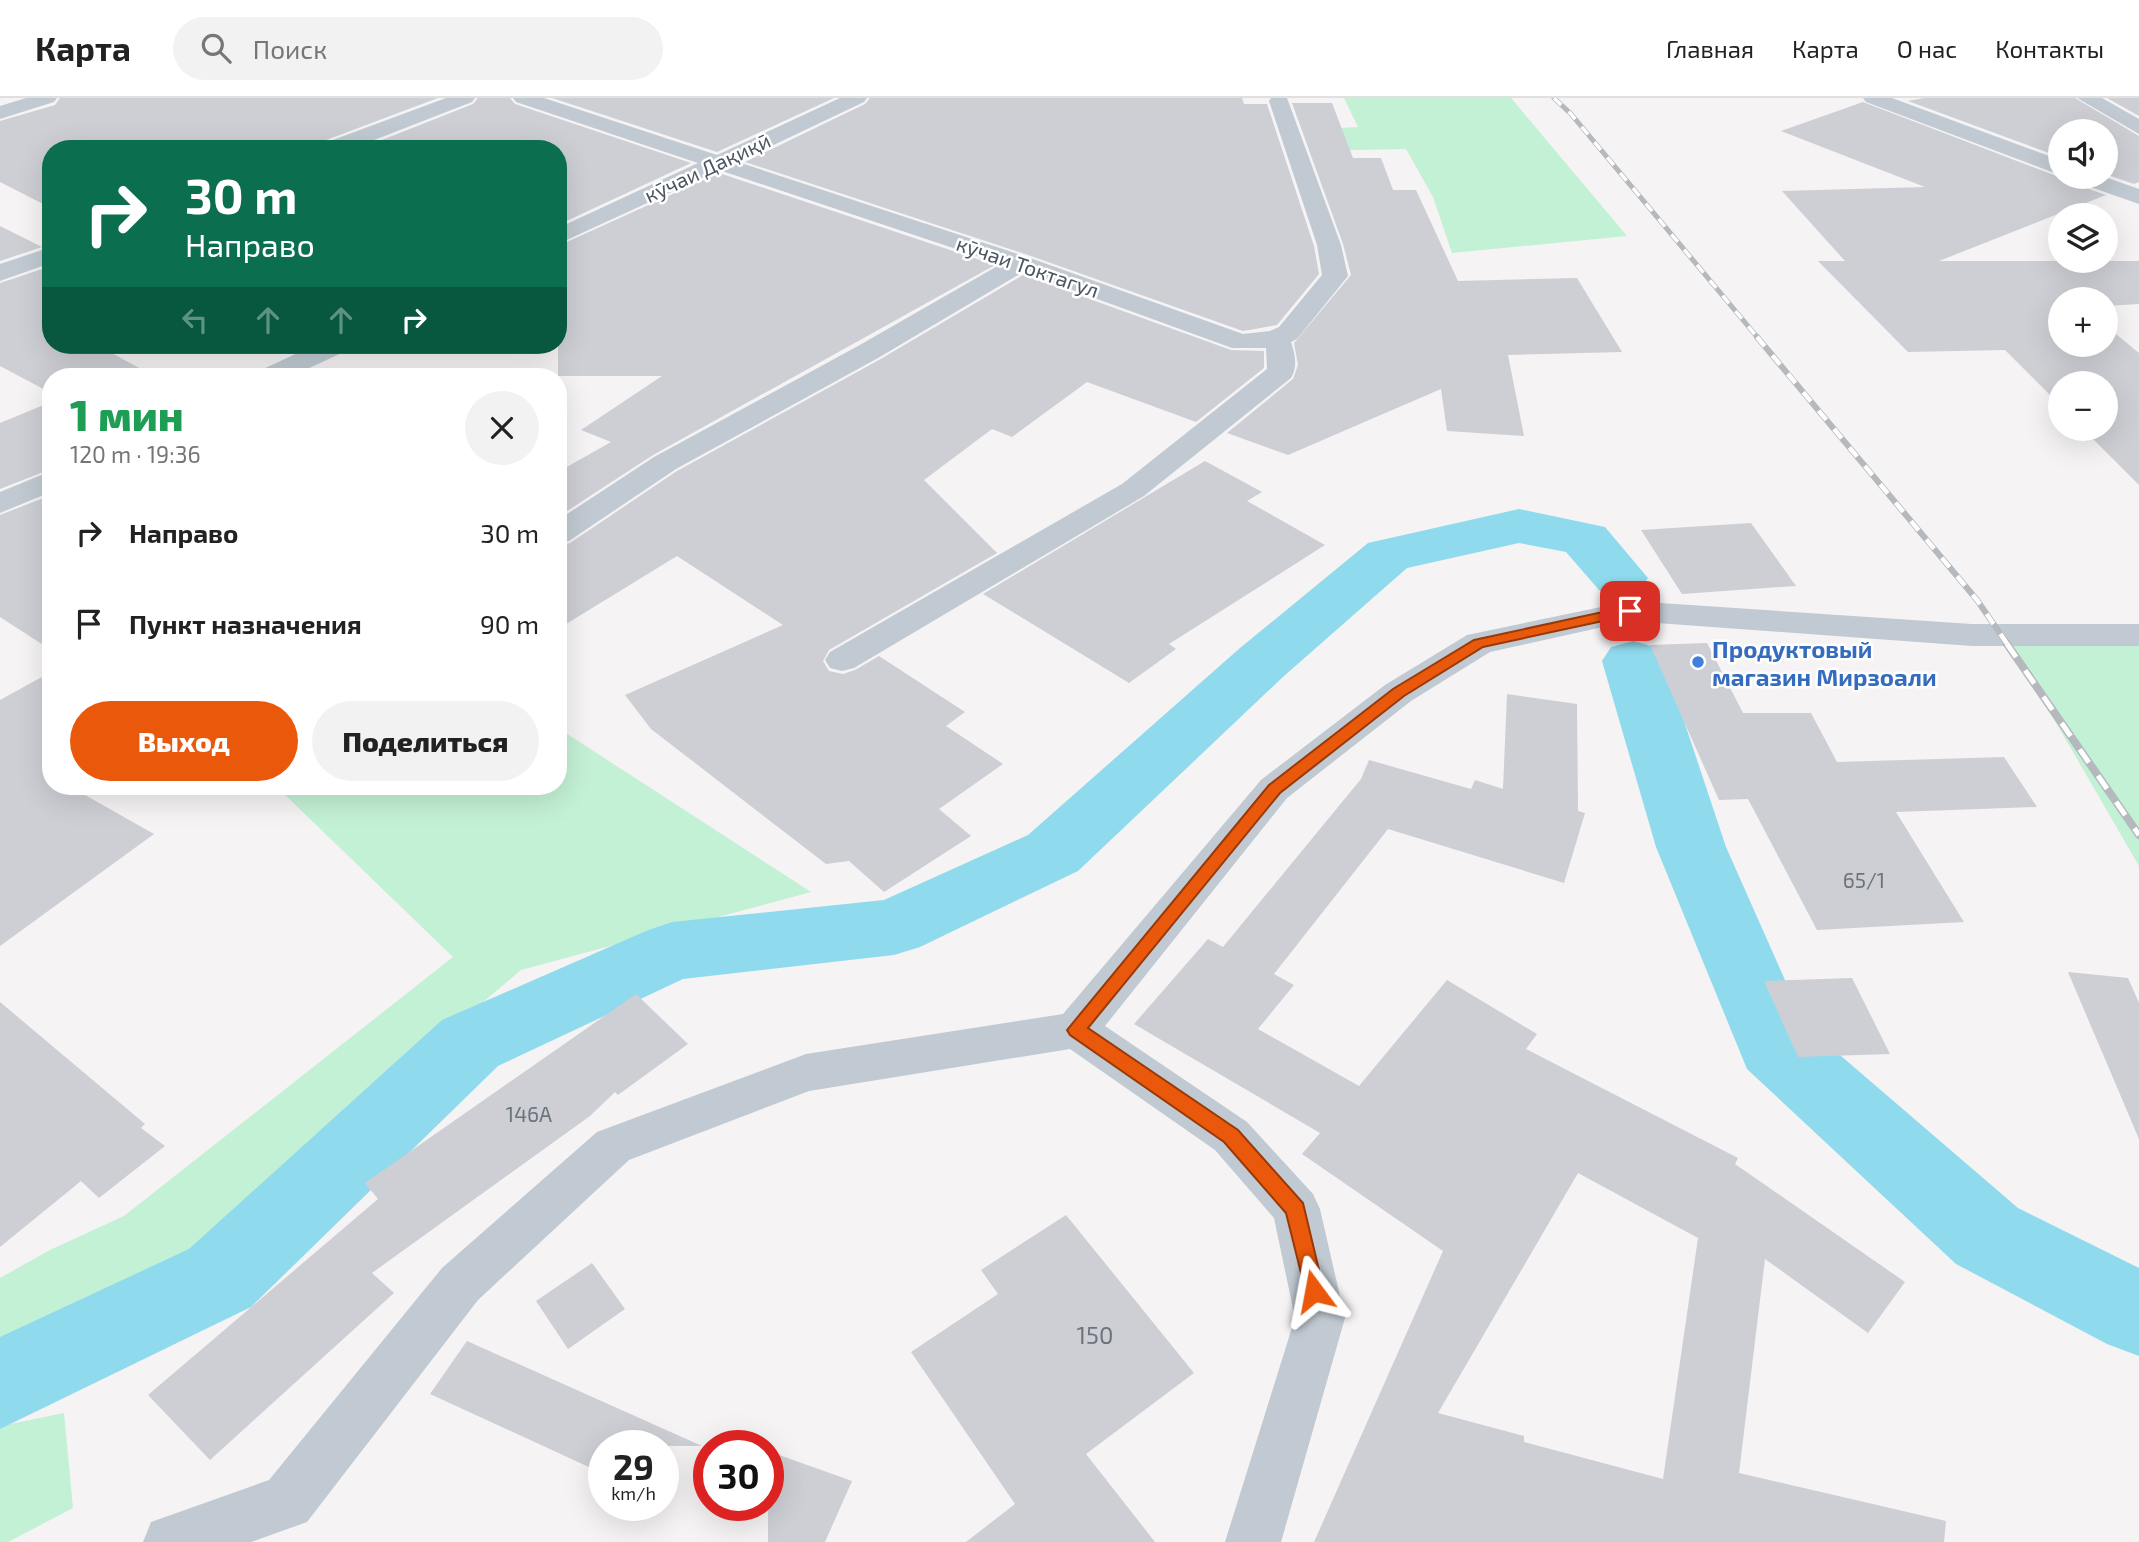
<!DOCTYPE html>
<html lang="ru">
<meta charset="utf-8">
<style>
body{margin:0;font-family:"Exo 2",sans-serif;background:#f2f2f2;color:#222;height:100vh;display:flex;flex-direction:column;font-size:26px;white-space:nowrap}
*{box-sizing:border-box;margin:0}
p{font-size:23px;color:#767676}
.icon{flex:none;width:38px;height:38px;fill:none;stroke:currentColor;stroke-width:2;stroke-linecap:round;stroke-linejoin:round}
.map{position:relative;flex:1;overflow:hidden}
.sheet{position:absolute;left:42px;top:270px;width:525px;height:427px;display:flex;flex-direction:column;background:#fff;border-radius:28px;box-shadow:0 7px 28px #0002}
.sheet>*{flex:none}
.guide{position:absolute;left:42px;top:42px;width:525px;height:214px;border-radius:28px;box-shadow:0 7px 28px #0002;background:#0b6e4f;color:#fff;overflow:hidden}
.tools{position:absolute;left:2048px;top:21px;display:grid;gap:14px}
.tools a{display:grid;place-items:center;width:70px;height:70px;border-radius:50%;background:#fff;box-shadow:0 7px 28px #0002;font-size:35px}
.speed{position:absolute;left:588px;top:1332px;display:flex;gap:14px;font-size:35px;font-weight:700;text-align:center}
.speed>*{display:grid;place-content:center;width:91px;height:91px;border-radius:50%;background:#fff;box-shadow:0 7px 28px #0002;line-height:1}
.speed small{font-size:18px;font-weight:400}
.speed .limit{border:10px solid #d22;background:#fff;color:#111}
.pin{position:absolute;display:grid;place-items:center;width:60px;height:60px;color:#fff;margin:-30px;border-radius:14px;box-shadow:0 4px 10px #0006}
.me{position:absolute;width:77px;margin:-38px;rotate:347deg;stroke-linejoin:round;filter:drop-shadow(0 0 5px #0008)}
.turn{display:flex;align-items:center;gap:24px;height:147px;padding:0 28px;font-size:32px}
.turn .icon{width:91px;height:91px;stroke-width:2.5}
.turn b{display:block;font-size:49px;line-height:60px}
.lanes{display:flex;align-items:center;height:66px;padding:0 28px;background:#0003;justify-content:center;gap:35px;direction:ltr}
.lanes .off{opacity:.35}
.round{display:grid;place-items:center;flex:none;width:74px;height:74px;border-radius:37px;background:#f2f2f2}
.headline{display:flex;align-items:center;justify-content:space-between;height:119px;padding:0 28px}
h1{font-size:42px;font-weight:800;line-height:52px;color:#1e9e55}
.action{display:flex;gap:14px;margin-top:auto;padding:14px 28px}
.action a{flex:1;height:80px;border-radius:42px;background:#ea580c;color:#fff;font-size:28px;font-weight:800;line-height:80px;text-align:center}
.action a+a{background:#f2f2f2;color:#222}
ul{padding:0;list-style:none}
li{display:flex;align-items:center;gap:21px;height:91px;padding:0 28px}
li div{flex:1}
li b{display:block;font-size:26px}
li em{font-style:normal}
header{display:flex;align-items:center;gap:42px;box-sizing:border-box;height:98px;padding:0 35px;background:#fff;border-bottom:2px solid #e0e0e0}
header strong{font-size:33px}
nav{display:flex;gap:38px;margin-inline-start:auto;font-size:24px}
.search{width:490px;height:63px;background:#f2f2f2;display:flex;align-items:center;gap:18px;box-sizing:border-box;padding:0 24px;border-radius:38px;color:#767676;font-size:26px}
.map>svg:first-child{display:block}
.green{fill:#c3f1d5}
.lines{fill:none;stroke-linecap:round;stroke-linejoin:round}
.canal{fill:#90daee;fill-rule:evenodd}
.building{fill:#cdcfd5;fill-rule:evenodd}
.minor{fill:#c1cad2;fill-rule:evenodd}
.rail-far2-casing{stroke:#b5b8bd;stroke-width:5}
.rail-far1-casing{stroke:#b5b8bd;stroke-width:6}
.rail-casing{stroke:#b5b8bd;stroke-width:8}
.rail-far2{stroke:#fff;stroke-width:3.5;stroke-dasharray:10;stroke-linecap:butt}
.rail-far1{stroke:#fff;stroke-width:4.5;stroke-dasharray:12;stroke-linecap:butt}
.rail{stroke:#fff;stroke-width:5;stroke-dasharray:16;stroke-linecap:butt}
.route{fill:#ea580c;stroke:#983908;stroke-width:2}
.shop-dot{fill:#3f7fe0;stroke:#fff;stroke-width:2.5}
.labels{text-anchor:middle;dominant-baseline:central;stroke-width:5;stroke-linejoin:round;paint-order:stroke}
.far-street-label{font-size:21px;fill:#4a5661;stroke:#fff}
.number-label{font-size:21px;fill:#6b747e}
.shop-label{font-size:24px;font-weight:bold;fill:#366cbe;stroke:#fff;text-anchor:start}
.near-number-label{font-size:24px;fill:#6b747e}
</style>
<header>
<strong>Карта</strong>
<div class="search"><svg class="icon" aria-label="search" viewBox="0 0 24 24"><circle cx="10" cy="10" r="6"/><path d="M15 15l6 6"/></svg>Поиск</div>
<nav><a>Главная</a><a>Карта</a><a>О нас</a><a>Контакты</a></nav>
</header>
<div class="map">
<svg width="2139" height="1444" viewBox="0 0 2139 1444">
<rect width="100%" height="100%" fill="#f5f3f3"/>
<g class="green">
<polygon points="1344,0 1511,0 1627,138 1452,155 1433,99 1406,51 1312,53 1303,32 1358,29"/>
<polygon points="2007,540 2139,547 2139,768"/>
<polygon points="558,630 811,794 521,872 161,1177 0,1254 0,1180 50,1152 124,1118 453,859 281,693 289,688 558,688"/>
<polygon points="64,1315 73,1410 8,1444 0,1444 0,1328"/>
</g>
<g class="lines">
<g class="canal">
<polygon points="1519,411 1605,429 1648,480 1639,492 1619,498 1599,492 1566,454 1519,445 1407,470 1284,578 1078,773 920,849 894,857 683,881 498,968 251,1209 0,1331 0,1239 189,1151 442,922 646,833 672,824 884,802 1028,737 1240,550 1368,445"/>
<polygon points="1633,543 1655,549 1664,563 1726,749 1805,927 2018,1110 2139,1170 2139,1258 2107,1246 1956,1166 1747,971 1656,749 1602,563 1611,549"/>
</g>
</g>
<g class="building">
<polygon points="60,0 438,0 321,44 317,51 51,51 51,110 0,84 0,23 55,7"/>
<polygon points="478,0 510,0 515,6 691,65 558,127 558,51 500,51 493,48 486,51 359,51 473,6"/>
<polygon points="552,0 834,0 717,54"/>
<polygon points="870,0 1242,0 1244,6 1267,6 1314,148 1319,176 1277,227 1243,233 1031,158 745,64 865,6"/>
<polygon points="1924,0 2075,0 2139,38 2139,84 2134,86 2105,76 2105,33 2060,33 2060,59 1908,3"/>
<polygon points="2107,0 2139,0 2139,18"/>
<polygon points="1863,4 2059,79 2070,79 2075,86 2106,97 1939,163 2139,163 2139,206 2105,208 2105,201 2060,201 2060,247 2105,247 2105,227 2139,255 2139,387 2083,331 2105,331 2105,285 2060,285 2060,307 2005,252 1908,254 1818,163 1845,163 1782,93 1925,89 1781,33"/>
<polygon points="1292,5 1332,5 1353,60 1381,60 1393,92 1416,92 1458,183 1577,180 1622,254 1508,257 1524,338 1447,333 1441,291 1288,357 1227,335 1293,281 1298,267 1294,245 1351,177 1343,146"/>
<polygon points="719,75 995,167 653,357 558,419 558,374 611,344 581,332 662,278 558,278 558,148"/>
<polygon points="0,128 42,149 0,163"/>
<polygon points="51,168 51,247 97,247 154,278 51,278 51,295 0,268 0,185"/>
<polygon points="1023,177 1231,252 1264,253 1264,270 1196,324 1087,284 1012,339 992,331 924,382 997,455 829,552 823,563 829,573 843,576 855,572 879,558 965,614 946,628 1003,666 939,711 971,738 884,794 849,763 826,766 651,631 625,597 783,527 677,458 558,531 558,448 570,445 677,373 879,262"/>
<polygon points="51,304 51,371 0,391 0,325"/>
<polygon points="1205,363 1262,394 1247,403 1325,447 1169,546 1176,551 1129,585 983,496"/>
<polygon points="51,397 51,552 0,519 0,417"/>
<polygon points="1751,425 1796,488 1682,496 1641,432"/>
<polygon points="1707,545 1743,615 1811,615 1837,664 2004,659 2037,709 1896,714 1964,824 1817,832 1748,701 1719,702 1650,547"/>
<polygon points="51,574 51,688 69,688 154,736 0,848 0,602"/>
<path d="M 1507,596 L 1577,606 L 1578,713 L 1585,715 L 1564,785 L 1388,731 L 1274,876 L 1294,887 L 1258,931 L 1359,988 L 1447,882 L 1537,936 L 1526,951 L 1738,1060 L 1735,1066 L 1905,1184 L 1868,1235 L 1765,1161 L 1739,1375 L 1946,1423 L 1944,1444 L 1314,1444 L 1443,1153 L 1302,1056 L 1320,1035 L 1134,926 L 1208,841 L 1223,849 L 1361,681 L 1369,662 L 1471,691 L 1475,682 L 1503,691 ZM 1578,1075 L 1698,1140 L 1663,1381 L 1524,1344 L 1524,1338 L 1438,1315 Z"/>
<polygon points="2068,874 2128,880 2139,905 2139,1041"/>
<polygon points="1852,880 1890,956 1798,959 1764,883"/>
<polygon points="636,896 688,946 618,997 615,994 590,1018 372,1175 394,1195 210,1362 148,1297 378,1101 365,1085"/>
<polygon points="0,904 145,1026 141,1030 165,1048 99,1100 81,1083 0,1149"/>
<polygon points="1066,1117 1194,1275 1086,1356 1155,1444 966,1444 1015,1406 911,1254 998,1196 981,1172"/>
<polygon points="592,1165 625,1211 568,1251 536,1203"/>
<polygon points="467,1243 496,1256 702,1348 604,1348 604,1376 430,1296"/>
<polygon points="768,1353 852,1383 825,1444 768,1444"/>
</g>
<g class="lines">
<g class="minor">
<polygon points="26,0 57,0 54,4 0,21 0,8"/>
<polygon points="446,0 475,0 472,4 351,51 319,51 322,46"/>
<path d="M 513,0 L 544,0 L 717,57 L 840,0 L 867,0 L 864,4 L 738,64 L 1030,160 L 1243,236 L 1270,233 L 1279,229 L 1322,177 L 1317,147 L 1269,3 L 1271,0 L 1287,0 L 1341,147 L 1348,178 L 1297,241 L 1291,244 C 1295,256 1298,269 1291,280 L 1144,398 L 854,570 L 842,573 L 830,570 L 825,562 L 830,554 L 1122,386 L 1267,271 L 1266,250 L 1232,250 L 1023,174 L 878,260 L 676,371 L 569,443 L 558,445 L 558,422 L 654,359 L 858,248 L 1001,166 L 719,72 L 558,146 L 558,130 L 698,65 L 516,4 Z"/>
<polygon points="1863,0 1892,0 2060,62 2060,77 1866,4"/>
<polygon points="2077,0 2102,0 2139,21 2139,36"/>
<polygon points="2073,79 2105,79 2139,91 2139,106 2076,84"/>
<polygon points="51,149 51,165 0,183 0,166"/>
<polygon points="315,247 349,247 346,253 292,278 257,278 261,272"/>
<polygon points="51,373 51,394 0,415 0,394"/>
<polygon points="1630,503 1972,526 2139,526 2139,548 1972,548 1630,523 1490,554 1411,603 1287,700 1105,928 1247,1024 1313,1096 1320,1111 1345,1220 1281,1444 1225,1444 1295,1220 1274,1120 1215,1052 1070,951 809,993 629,1062 478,1202 307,1424 251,1444 143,1444 151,1424 269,1382 442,1170 597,1034 806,956 1063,916 1261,682 1385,587 1467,537"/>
</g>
<defs>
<polyline id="rail-far2" points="1554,0 1571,16 1758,240"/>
<polyline id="rail-far1" points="1757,239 1977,502 2008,547"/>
<polyline id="rail" points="2007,546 2139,737"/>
</defs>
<use href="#rail-far2" class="rail-far2-casing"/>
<use href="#rail-far1" class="rail-far1-casing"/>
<use href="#rail" class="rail-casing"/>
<use href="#rail-far2" class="rail-far2"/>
<use href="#rail-far1" class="rail-far1"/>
<use href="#rail" class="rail"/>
</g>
<polygon class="route" points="1630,508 1637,513 1635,516 1483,549 1404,598 1280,695 1088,930 1238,1032 1303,1105 1324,1193 1321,1199 1314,1202 1307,1199 1286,1115 1224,1044 1070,937 1067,932 1269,687 1393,591 1474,542"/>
<circle class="shop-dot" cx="1698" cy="564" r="7"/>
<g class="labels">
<g class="far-street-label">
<text transform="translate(707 69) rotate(-25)">кӯчаи Дақиқӣ</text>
<text transform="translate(1028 168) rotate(19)">кӯчаи Токтагул</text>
</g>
<g class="number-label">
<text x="1864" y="781">65/1</text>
<text x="529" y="1015">146А</text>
</g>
<g class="shop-label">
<text x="1712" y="550">Продуктовый<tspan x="1712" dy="28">магазин Мирзоали</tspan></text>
</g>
<g class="near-number-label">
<text x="1095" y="1236">150</text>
</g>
</g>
</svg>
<div class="tools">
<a><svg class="icon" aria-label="sound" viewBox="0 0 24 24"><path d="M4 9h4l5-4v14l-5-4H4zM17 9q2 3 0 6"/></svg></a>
<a><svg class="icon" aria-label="layers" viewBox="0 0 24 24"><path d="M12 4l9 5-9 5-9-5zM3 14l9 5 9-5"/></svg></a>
<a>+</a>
<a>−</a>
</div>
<div class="speed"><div>29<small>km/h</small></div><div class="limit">30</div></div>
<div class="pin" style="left:1630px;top:513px;background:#d93025"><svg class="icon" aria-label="arrive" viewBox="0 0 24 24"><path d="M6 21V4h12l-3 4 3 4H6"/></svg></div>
<svg class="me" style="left:1314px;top:1193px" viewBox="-20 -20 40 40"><path d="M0-17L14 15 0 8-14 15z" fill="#ea580c" stroke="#fff" stroke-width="4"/></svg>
<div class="guide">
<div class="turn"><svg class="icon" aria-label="right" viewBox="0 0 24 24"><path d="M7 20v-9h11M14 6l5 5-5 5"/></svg><div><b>30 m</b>Направо</div></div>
<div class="lanes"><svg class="icon off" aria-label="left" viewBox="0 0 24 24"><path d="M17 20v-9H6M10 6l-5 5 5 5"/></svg><svg class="icon off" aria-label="ahead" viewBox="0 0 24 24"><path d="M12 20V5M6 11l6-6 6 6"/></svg><svg class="icon off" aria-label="ahead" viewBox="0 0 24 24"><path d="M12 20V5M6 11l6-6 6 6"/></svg><svg class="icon" aria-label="right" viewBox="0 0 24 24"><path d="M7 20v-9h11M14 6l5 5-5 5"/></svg></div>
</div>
<section class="sheet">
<div class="headline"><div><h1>1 мин</h1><p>120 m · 19:36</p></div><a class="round"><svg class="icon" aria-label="close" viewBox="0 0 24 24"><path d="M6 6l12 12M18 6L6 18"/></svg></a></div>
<ul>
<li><svg class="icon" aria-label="right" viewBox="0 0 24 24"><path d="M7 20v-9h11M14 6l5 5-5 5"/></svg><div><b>Направо</b></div><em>30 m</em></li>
<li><svg class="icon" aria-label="arrive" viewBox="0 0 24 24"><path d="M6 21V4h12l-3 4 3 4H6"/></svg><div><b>Пункт назначения</b></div><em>90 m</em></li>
</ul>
<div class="action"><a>Выход</a><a>Поделиться</a></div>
</section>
</div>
